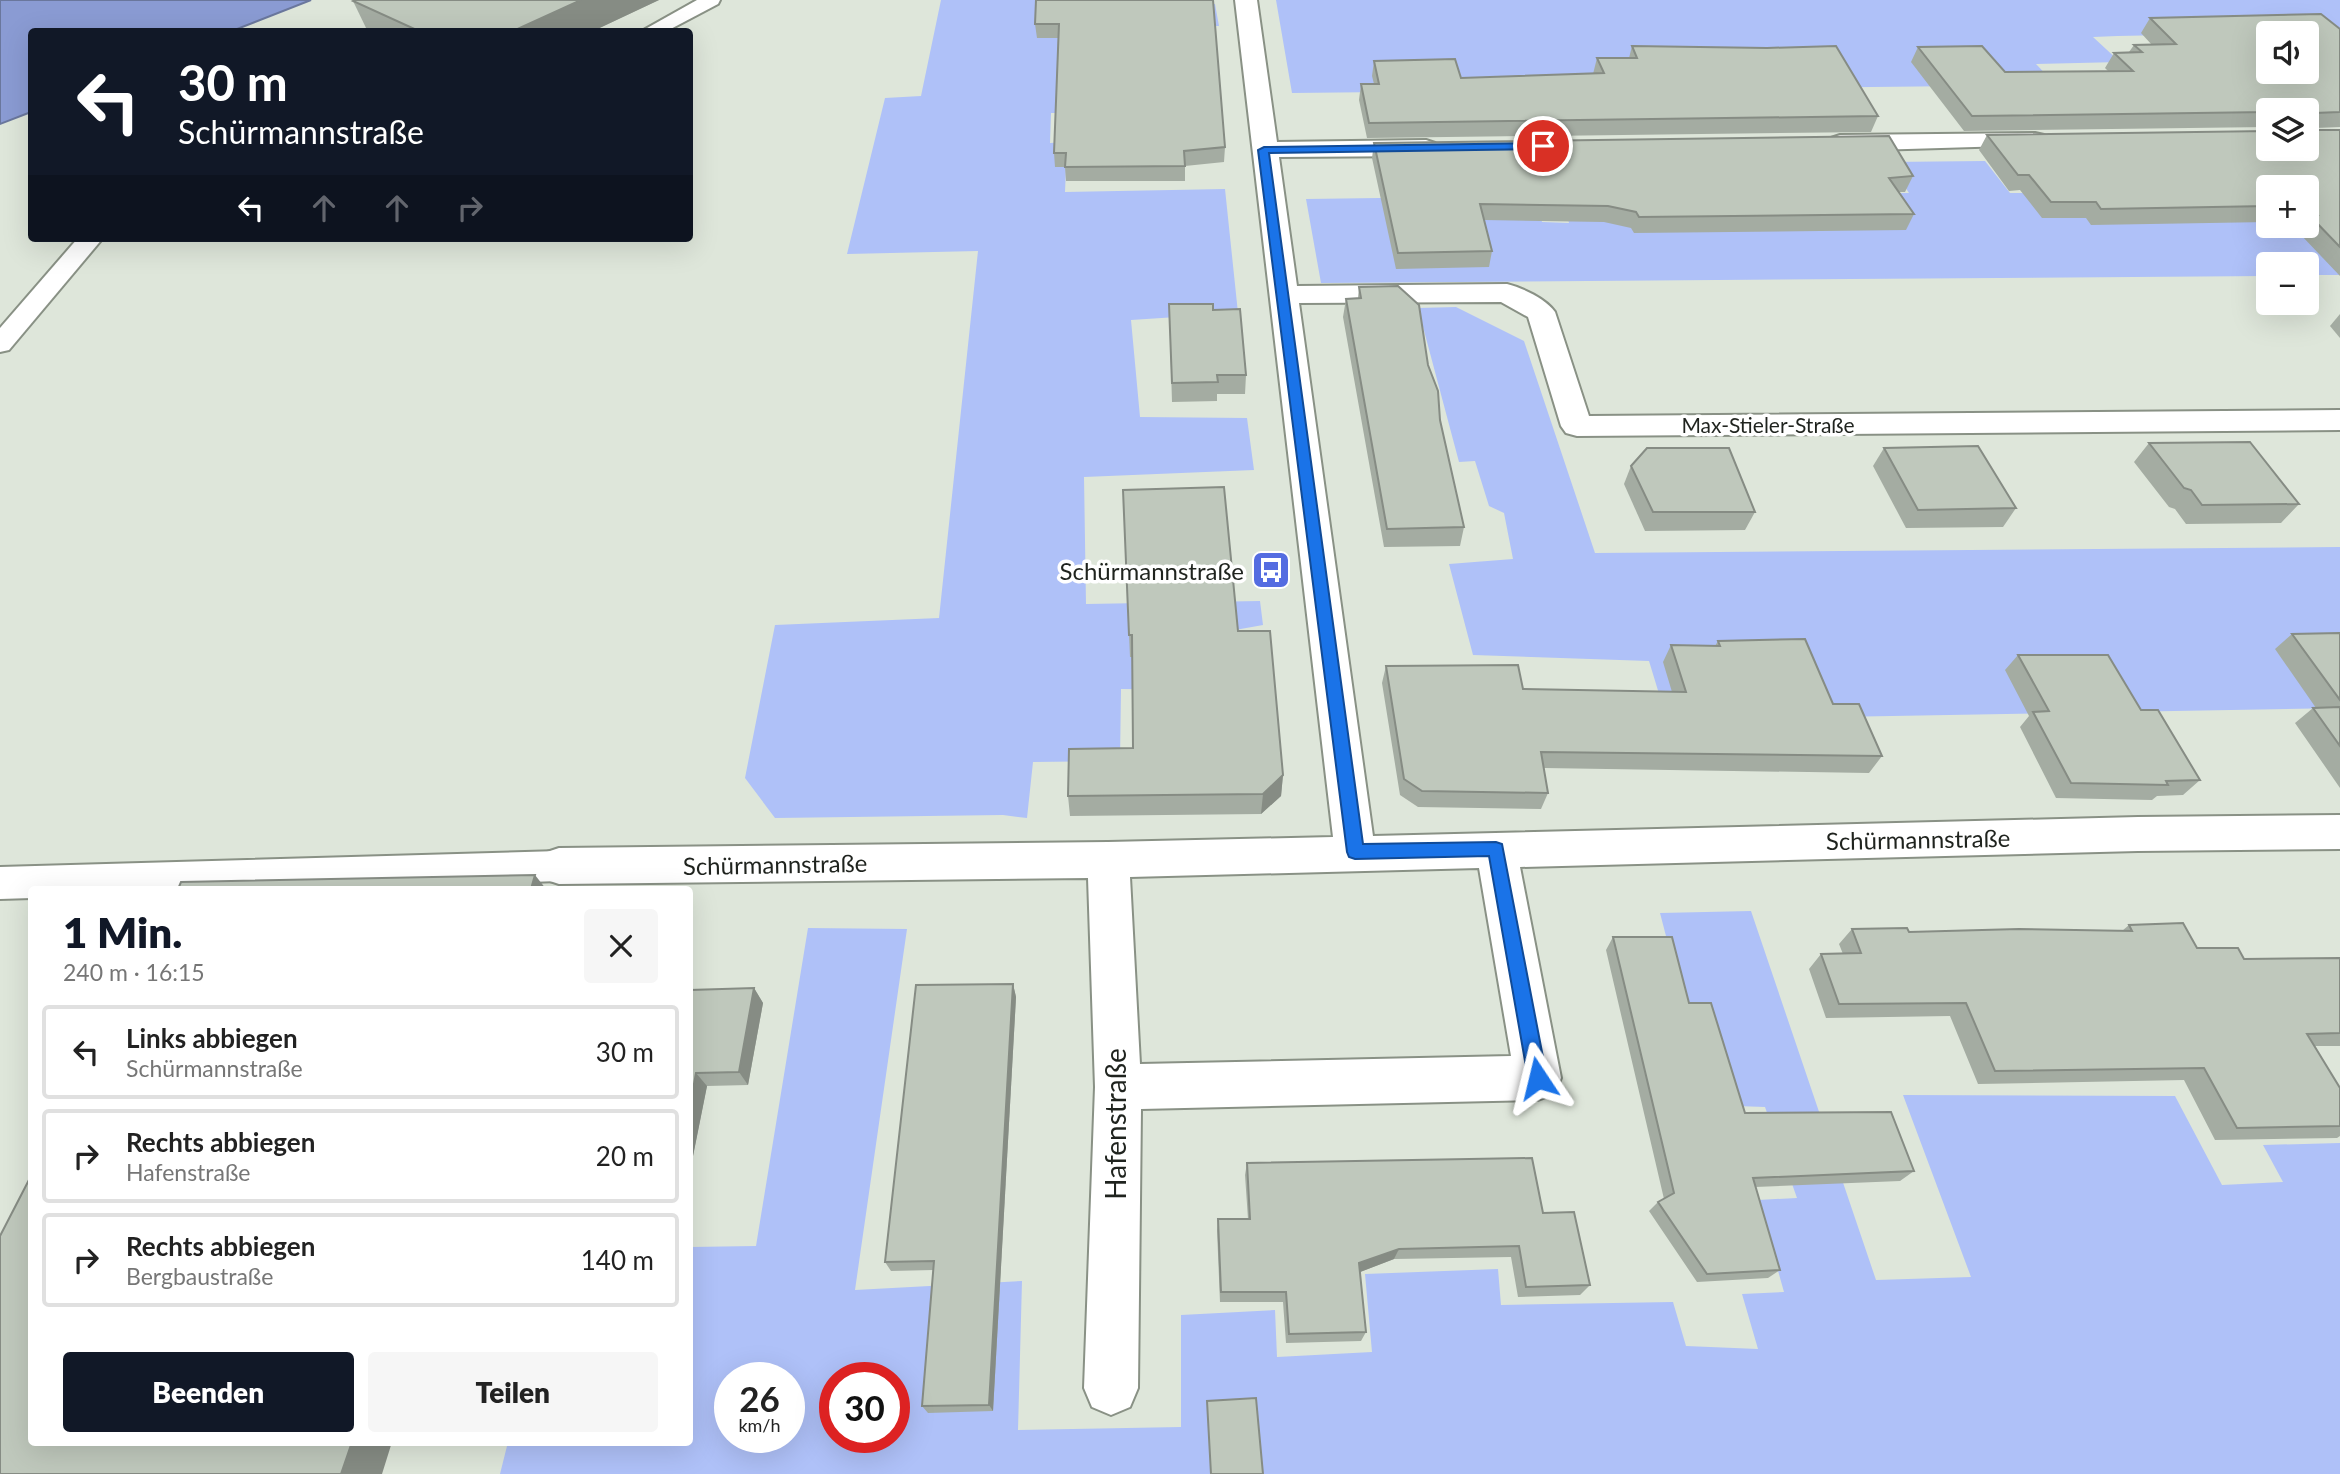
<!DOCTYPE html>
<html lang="de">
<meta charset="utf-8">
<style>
body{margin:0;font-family:Lato,sans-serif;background:#f6f6f6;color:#222;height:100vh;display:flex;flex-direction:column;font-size:26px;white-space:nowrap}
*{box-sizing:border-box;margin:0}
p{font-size:23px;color:#767676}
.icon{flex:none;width:38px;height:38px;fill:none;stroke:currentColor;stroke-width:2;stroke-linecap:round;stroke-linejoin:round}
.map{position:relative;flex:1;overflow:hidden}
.details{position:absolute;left:28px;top:886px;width:665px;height:560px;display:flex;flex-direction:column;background:#fff;border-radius:7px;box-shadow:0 7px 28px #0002}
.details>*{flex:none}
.top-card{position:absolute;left:28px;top:28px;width:665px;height:214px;border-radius:7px;box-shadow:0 7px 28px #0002;background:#111827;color:#fff;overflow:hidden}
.fabs{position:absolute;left:2256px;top:21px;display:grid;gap:14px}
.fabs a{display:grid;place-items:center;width:63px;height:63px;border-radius:7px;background:#fff;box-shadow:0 7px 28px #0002;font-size:35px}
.speed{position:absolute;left:714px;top:1362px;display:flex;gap:14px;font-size:35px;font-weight:700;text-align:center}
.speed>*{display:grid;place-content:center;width:91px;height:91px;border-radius:50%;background:#fff;box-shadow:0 7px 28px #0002;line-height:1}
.speed small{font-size:18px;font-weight:400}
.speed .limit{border:10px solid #d22;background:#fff;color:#111}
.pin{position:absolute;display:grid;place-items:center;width:60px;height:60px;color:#fff;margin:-30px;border:4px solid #fff;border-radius:50%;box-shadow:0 2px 7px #0007}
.me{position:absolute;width:77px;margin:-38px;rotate:350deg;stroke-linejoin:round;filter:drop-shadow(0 0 5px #0008)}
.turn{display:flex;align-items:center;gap:24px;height:147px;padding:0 35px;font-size:32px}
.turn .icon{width:91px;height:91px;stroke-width:2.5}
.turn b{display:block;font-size:49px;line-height:60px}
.lanes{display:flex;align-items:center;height:66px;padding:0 35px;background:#0003;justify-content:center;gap:35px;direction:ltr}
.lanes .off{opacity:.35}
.round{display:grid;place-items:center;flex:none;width:74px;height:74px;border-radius:7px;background:#f6f6f6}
.headline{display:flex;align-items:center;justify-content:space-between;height:119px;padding:0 35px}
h1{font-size:42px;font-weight:800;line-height:52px;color:#111827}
.button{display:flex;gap:14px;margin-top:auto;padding:14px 35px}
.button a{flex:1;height:80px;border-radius:7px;background:#111827;color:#fff;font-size:28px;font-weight:800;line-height:80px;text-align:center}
.button a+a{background:#f6f6f6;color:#222}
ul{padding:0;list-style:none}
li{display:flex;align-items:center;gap:21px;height:94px;margin:0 14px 10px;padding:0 21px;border:4px solid #e0e0e0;border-radius:7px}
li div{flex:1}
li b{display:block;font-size:26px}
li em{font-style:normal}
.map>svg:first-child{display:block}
.green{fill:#afc1f8;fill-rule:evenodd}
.water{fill:#8a9bd3;stroke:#6a779d;stroke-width:2}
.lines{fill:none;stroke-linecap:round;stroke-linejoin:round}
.service-casing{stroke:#899185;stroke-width:4}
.minor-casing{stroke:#899185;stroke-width:4}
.service{fill:#fff;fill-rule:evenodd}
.minor{fill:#fff;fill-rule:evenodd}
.wall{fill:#a4aca2}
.shaded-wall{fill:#868c84}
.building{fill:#bfc8bc;stroke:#868c84;stroke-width:2;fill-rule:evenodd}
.route{fill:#1a73e8;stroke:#114b97;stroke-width:2}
.labels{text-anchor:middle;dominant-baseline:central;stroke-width:7;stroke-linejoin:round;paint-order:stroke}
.far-street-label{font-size:21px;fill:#1f231e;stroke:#fff}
.poi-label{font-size:24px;fill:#1f231e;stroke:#fff;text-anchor:end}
.street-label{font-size:24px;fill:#1f231e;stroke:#fff}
.near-street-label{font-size:28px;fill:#1f231e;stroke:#fff}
</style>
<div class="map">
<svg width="2340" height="1474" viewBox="0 0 2340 1474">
<rect width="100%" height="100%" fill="#dee6da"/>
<g class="green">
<polygon points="941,0 1147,0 1148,3 1215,4 1219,26 1148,25 1219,112 1051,113 1050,143 1067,142 1065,192 1225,189 1238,313 1131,320 1140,417 1247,418 1254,470 1084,477 1086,604 1260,601 1263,625 1207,635 1207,690 1121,689 1120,761 1033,762 1027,818 1003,815 775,818 745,778 775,625 939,618 978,251 847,254 885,98 921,96"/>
<path d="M 1276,0 L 2340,0 L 2340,42 L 2321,28 C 2246,35 2169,34 2093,37 L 2120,62 L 2036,64 L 2056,85 L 1292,93 Z"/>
<polygon points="1985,161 2010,193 2268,193 2268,226 2306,226 2340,275 2307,275 2306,264 2268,264 2268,276 1321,283 1306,199 1534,196 1542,222 1569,223 1562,196 1909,193 1889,162"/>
<polygon points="1456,307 1524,341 1595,553 2340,547 2340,708 1667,720 1649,661 1473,655 1449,564 1513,559 1504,513 1489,506 1475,461 1459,462 1418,308"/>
<path d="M 1751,911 L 1876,1280 L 1971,1277 L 1903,1095 L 2175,1096 L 2222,1185 L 2283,1182 L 2263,1145 L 2340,1143 L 2340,1474 L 500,1474 L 508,1442 L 690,1442 L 690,1247 L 756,1246 L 808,928 L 907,929 L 855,1290 L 1022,1281 L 1018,1430 L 1181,1427 L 1181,1315 L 1275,1310 L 1277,1357 L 1372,1352 L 1365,1274 L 1498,1269 L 1501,1305 L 1673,1302 L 1686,1346 L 1758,1349 L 1742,1294 L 1784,1292 L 1758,1200 L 1797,1198 L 1765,1107 L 1736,1106 L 1684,1005 L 1660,913 ZM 730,1377 L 789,1377 L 789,1437 L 730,1437 ZM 835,1377 L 894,1377 L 894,1437 L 835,1437 Z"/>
</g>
<polygon class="water" points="0,0 311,0 232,31 32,32 31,112 0,124"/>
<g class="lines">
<defs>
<g id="service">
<polygon points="697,0 720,0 718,4 665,32 640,32"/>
<polygon points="78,238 103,238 9,350 0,352 0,328"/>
<polygon points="559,851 572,855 577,866 572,877 559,881 312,889 32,889 32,898 0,899 0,867"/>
</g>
<g id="minor">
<path d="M 1235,0 L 1257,0 L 1277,142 L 1426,140 L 1435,143 L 1439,148 L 1435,153 L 1426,156 L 1279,157 L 1297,286 L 1507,284 C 1523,288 1546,299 1555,312 L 1589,416 L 2340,410 L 2340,430 L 1577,436 L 1566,433 L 1561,426 L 1528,317 L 1501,302 L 1299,303 L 1373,836 L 2138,817 L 2340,815 L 2340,849 L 2138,851 L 1520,867 L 1561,1078 L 1554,1094 L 1538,1100 L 1141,1109 L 1138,1388 L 1130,1407 L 1111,1415 L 1092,1407 L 1084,1388 L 1095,1087 L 1088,878 L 559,884 L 544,879 L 538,866 L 544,853 L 559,848 L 1108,842 L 1333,837 ZM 1479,868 L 1511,1056 L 1140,1064 L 1130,877 Z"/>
<polygon points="2035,133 2044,135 2047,140 2044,145 1840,151 1831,148 1827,143 1831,138 1840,135"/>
</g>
</defs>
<use href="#service" class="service-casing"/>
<use href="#minor" class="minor-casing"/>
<use href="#service" class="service"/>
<use href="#minor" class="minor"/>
</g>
<g class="wall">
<polygon points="659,0 591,32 368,32 353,1"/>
<polygon points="1036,0 1225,147 1224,162 1185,166 1185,181 1066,181 1065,167 1055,167 1054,153 1058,38 1037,38 1035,24"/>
<polygon points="2150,18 2340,29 2340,127 2315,128 2315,130 2340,130 2340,276 2301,235 2304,231 2298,232 2290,226 2306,226 2306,187 2268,187 2268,222 2091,225 2086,218 2042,218 2020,190 2009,191 1979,150 1987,135 2268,149 2306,110 2268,110 2268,127 1964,131 1911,62 1918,47 2005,72 2109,72 2105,68 2114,53 2129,52 2134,45 2152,45 2141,33"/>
<polygon points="1632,46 1878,116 1871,132 1367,138 1359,100 1361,84 1374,84 1372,76 1374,61 1461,78 1593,74 1597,58 1629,58"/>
<polygon points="1374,143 1913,176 1905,192 1899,192 1914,214 1906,230 1634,233 1631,228 1604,222 1484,220 1492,251 1489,267 1396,269 1372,158"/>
<polygon points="1359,287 1428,365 1464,527 1460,546 1384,547 1343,317 1346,299 1358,298"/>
<polygon points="1169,304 1213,310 1246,375 1245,394 1217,394 1217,401 1172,402"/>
<polygon points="2340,314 2340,338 2330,326"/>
<polygon points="2149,443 2299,504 2281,523 2186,524 2175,509 2169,507 2134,462"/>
<polygon points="1884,448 2016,508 2003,527 1906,528 1873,466"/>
<polygon points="1631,466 1755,512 1745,530 1645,531 1624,484"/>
<polygon points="1123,490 1238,631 1283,775 1281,796 1261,814 1070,816 1068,796 1133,748 1132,657 1130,657"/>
<polygon points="2340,633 2340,788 2295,723 2313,708 2316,708 2275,649 2292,634"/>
<polygon points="1718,641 1833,704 1882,756 1869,773 1544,768 1548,793 1541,809 1418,807 1400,795 1382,683 1386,666 1523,689 1672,692 1663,662 1671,645 1715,646"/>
<polygon points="2018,655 2141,710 2200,780 2183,795 2157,796 2152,800 2056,798 2020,727 2029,716 2005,670"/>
<polygon points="2129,925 2197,948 2244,959 2340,958 2340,1046 2315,1046 2340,1088 2340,1136 2337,1138 2215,1140 2184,1080 1978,1084 1950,1016 1826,1018 1809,969 1821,954 1843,954 1839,944 1852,929 1909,932 2122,931"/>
<polygon points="1613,937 1689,1003 1745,1113 1914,1171 1900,1181 1755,1187 1780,1270 1768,1278 1697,1282 1649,1211 1658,1202 1664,1199 1606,950"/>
<polygon points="1013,984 1016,997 993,1411 928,1413 922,1406 933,1270 891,1271 885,1262"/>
<polygon points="754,988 763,1003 748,1085 707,1086 690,1171 690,990"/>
<polygon points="1247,1163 1543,1213 1590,1285 1580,1295 1518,1297 1511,1257 1394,1259 1360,1272 1366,1332 1361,1341 1286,1343 1283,1302 1220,1302 1217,1230 1218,1219 1248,1219 1245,1175"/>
</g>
<g class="shaded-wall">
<polygon points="581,0 659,0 591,32 511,32"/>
<polygon points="1283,775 1281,796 1261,814 1263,794"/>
<polygon points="535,875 546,889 531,889"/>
<polygon points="1013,984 1016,997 993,1411 989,1405"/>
<polygon points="754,988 763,1003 748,1085 739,1072"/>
<polygon points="696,1073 707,1086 690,1171 690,1106"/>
<polygon points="1399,1249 1394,1259 1355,1274 1359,1263"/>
<polygon points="352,1442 392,1442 382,1474 341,1474"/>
</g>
<g class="building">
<polygon points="355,0 581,0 511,32 421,32 353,1"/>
<polygon points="1036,0 1213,0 1225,147 1184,151 1185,166 1065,167 1066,153 1054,153 1059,24 1035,24"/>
<path d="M 2321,14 L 2340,29 L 2340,112 L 2315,113 L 2315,130 L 2340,130 L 2340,247 L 2313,219 L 2317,216 L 2310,216 L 2306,213 L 2306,187 L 2268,187 L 2268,206 L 2101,209 L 2096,202 L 2051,202 L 2029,175 L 2018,175 L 1987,135 L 2268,131 L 2268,149 L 2306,149 L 2306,110 L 2268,110 L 2268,112 L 1972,116 L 1918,47 L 1982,46 L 2005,72 L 2133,71 L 2114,53 L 2142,52 L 2134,45 L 2176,44 L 2150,18 ZM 2268,33 L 2306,33 L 2306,72 L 2268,72 Z"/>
<polygon points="1632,46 1767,48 1836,46 1878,116 1369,123 1361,84 1379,84 1374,61 1455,59 1461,78 1604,73 1597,58 1637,58"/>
<polygon points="1889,136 1913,176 1889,178 1914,214 1639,217 1636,212 1608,206 1480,204 1492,251 1398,253 1374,143"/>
<polygon points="1398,286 1419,305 1428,365 1438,391 1440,420 1464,527 1387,529 1346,299 1361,298 1359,287"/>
<polygon points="1169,304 1213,304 1213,310 1240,309 1246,375 1217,375 1218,382 1172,383"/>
<polygon points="2250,442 2299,504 2202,505 2191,490 2184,488 2149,443"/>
<polygon points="1978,446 2016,508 1918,510 1884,448"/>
<polygon points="1647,448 1729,448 1755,512 1653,512 1631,466"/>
<polygon points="1224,487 1238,631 1270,631 1283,775 1263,794 1068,796 1069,749 1133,748 1132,635 1129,635 1123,490"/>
<polygon points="2340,633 2340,700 2292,634"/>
<polygon points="1805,639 1833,704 1859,704 1882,756 1541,752 1548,793 1422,791 1404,779 1386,666 1518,665 1523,689 1686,692 1671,645 1720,646 1718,641"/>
<polygon points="2018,655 2108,655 2141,710 2158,710 2200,780 2166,781 2168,785 2071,783 2033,712 2049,711"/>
<polygon points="2340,707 2340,746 2313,708"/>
<polygon points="535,875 531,889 178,889 181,882"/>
<polygon points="2183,923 2197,948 2238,948 2244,959 2340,958 2340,1033 2307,1034 2340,1088 2340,1126 2237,1128 2204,1068 1995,1071 1966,1003 1839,1004 1821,954 1861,953 1852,929 1907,928 1909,932 2019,929 2132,931 2129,925"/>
<polygon points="1613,937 1672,937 1689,1003 1711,1003 1745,1113 1891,1112 1914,1171 1753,1178 1780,1270 1707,1274 1658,1202 1674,1193"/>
<polygon points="1013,984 989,1405 922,1406 934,1261 885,1262 916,985"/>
<polygon points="754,988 739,1072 696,1073 690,1106 690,990"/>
<polygon points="1532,1158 1543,1213 1574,1212 1590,1285 1526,1287 1519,1246 1399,1249 1359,1263 1366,1332 1289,1334 1286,1292 1221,1292 1218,1219 1250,1219 1247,1163"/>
<polygon points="32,1174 32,1442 352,1442 341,1474 0,1474 0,1236"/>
<polygon points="1256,1398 1263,1474 1211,1474 1207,1401"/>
</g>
<polygon class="route" points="1543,143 1548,146 1546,149 1269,153 1363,844 1496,842 1502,844 1547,1078 1544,1085 1538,1087 1531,1085 1528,1078 1489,856 1355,859 1349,857 1347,852 1258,150 1264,147"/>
<defs>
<symbol id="bus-square" viewBox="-11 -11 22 22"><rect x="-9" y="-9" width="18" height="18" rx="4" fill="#546ce1" stroke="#fff"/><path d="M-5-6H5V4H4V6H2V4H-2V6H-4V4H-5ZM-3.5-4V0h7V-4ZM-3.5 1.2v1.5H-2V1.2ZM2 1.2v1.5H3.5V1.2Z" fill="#fff"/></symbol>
</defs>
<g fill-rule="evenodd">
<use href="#bus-square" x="1249" y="548" width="44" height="44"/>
</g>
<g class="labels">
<g class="far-street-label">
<text x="1768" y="424">Max-Stieler-Straße</text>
</g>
<g class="poi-label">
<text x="1244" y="570">Schürmannstraße</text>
</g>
<g class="street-label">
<text transform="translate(1918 839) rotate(-1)">Schürmannstraße</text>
<text transform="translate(775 864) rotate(-1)">Schürmannstraße</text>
</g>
<g class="near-street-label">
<text transform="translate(1115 1124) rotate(-90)">Hafenstraße</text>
</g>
</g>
</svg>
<div class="fabs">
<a><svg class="icon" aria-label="sound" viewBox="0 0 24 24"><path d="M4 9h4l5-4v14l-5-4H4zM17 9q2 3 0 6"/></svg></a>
<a><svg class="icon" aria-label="layers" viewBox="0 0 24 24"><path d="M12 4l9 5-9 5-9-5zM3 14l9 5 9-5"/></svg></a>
<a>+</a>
<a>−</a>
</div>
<div class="speed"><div>26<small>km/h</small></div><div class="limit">30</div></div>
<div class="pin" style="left:1543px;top:146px;background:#d93025"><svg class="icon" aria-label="arrive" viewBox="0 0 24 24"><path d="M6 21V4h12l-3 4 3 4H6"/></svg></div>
<svg class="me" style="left:1538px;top:1078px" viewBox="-20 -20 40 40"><path d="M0-17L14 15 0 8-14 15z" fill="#1a73e8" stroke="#fff" stroke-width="4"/></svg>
<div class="top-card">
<div class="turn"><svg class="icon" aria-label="left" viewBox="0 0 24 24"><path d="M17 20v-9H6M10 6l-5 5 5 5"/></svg><div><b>30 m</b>Schürmannstraße</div></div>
<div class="lanes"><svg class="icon" aria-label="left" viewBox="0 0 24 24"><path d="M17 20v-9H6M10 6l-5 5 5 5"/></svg><svg class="icon off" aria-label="ahead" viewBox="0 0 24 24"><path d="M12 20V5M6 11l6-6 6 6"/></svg><svg class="icon off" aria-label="ahead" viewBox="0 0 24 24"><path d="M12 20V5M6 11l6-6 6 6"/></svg><svg class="icon off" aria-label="right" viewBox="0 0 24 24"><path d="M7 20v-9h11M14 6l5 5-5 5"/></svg></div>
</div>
<section class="details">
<div class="headline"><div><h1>1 Min.</h1><p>240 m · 16:15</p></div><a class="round"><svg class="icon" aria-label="close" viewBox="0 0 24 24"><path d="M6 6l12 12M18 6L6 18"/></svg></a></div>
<ul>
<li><svg class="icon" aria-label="left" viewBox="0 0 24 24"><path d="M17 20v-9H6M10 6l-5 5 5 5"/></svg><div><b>Links abbiegen</b><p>Schürmannstraße</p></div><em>30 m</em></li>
<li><svg class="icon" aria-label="right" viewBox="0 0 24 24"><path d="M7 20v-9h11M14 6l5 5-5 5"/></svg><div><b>Rechts abbiegen</b><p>Hafenstraße</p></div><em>20 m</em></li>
<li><svg class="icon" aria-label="right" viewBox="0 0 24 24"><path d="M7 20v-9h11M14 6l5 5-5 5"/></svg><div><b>Rechts abbiegen</b><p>Bergbaustraße</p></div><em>140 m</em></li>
</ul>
<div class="button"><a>Beenden</a><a>Teilen</a></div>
</section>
</div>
